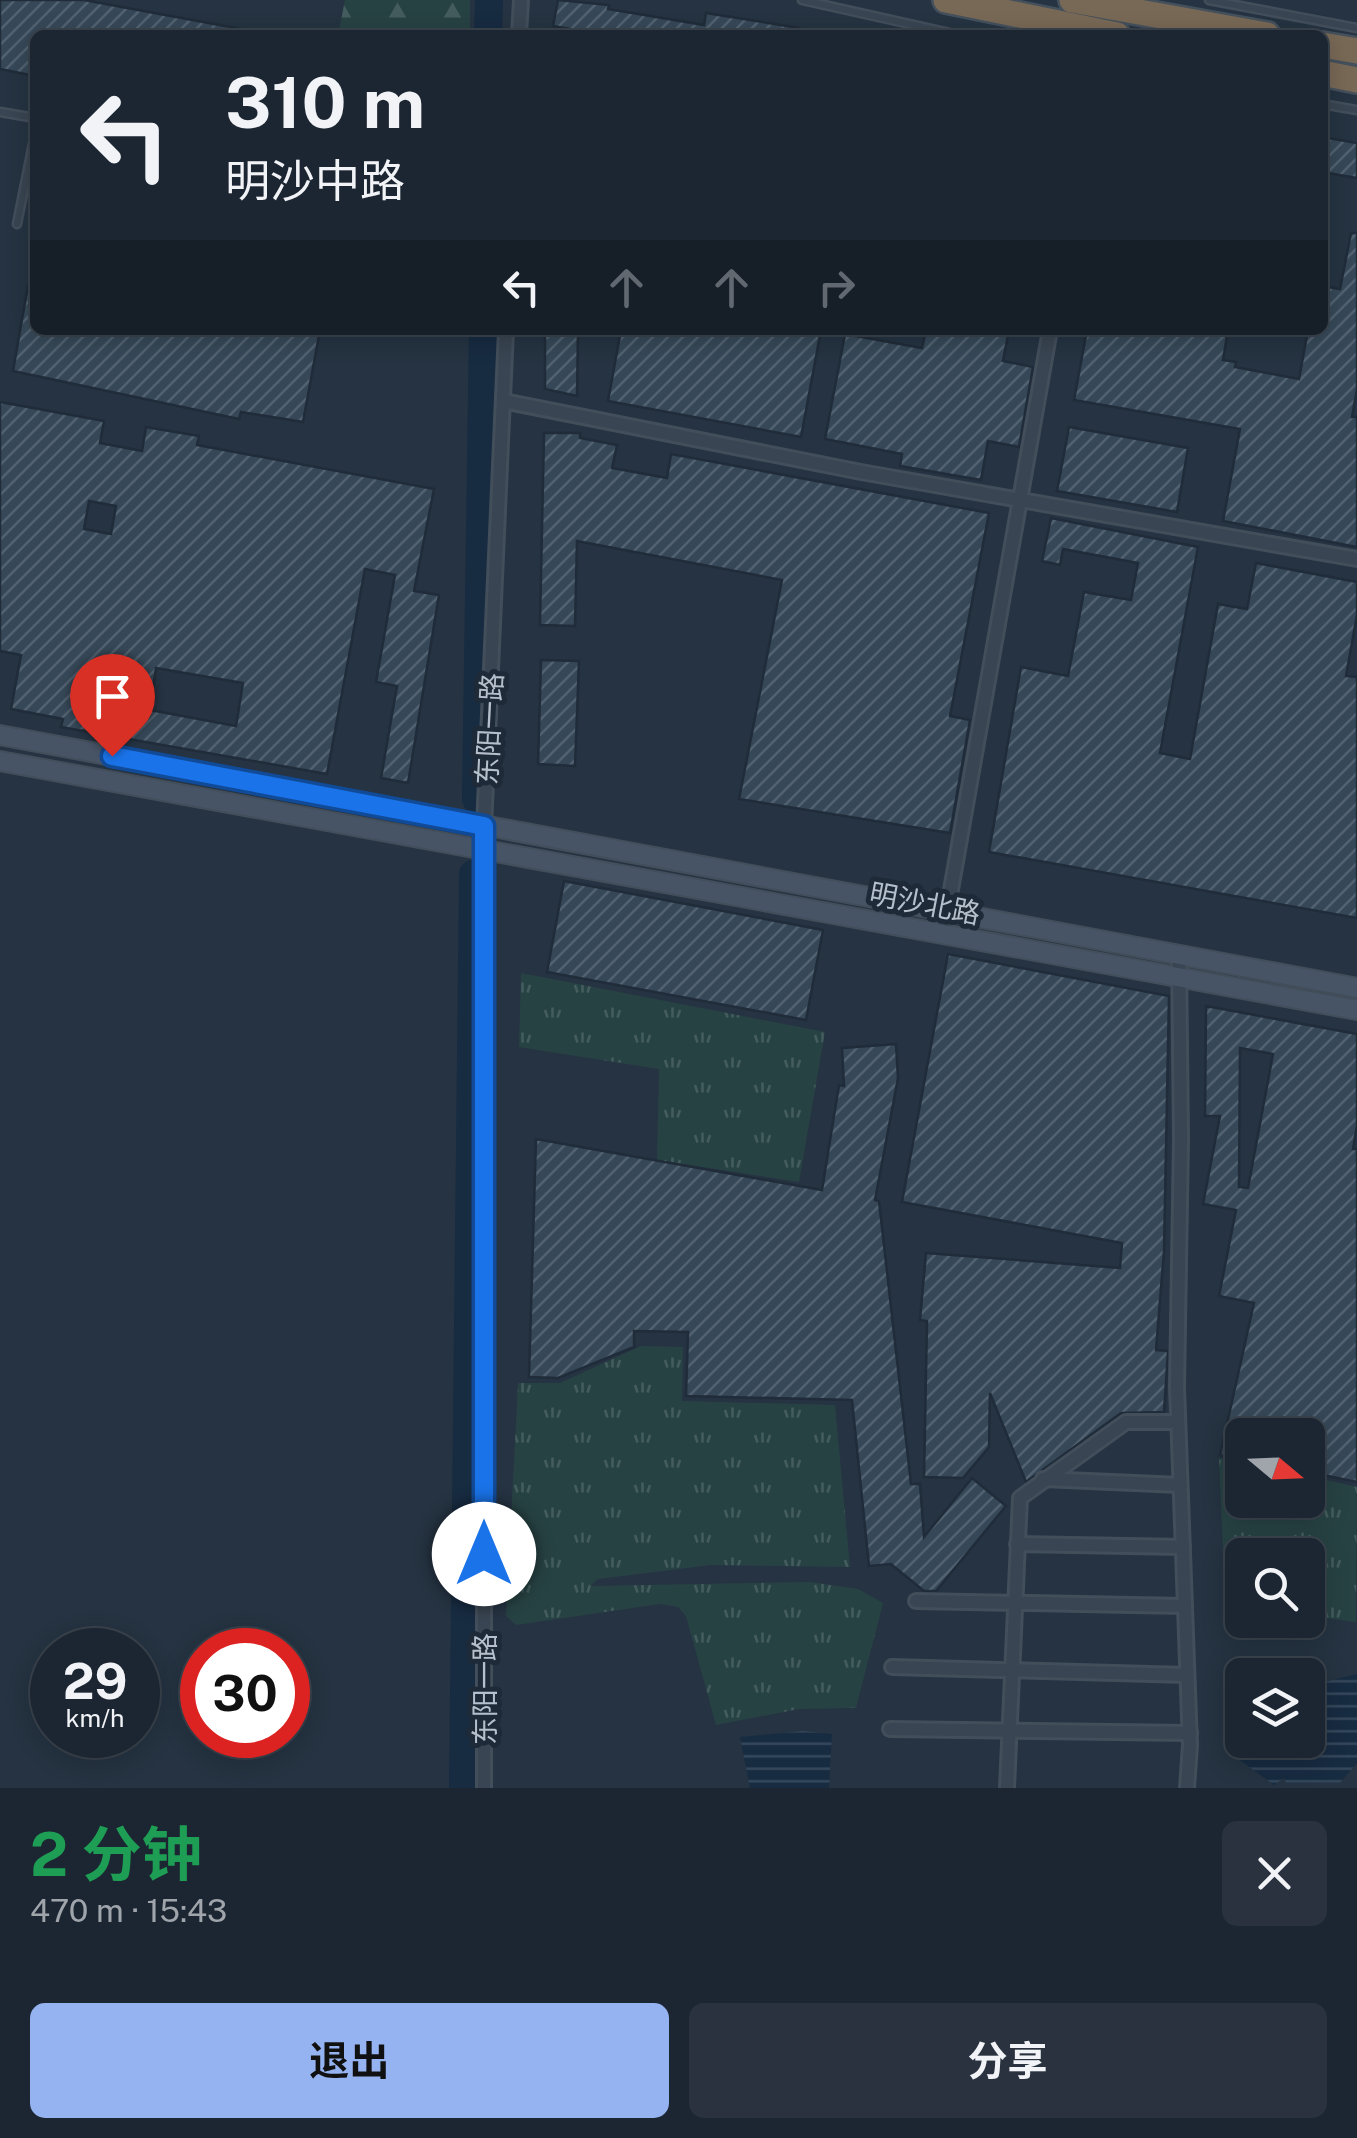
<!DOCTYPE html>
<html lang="zh">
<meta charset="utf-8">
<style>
body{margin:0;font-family:"Public Sans","Noto Sans SC",sans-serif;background:#29323e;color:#f1f3f6;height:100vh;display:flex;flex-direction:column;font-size:38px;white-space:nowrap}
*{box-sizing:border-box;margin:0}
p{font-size:32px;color:#a0a5ac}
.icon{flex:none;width:55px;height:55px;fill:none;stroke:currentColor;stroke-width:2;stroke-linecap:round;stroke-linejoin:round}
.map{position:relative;height:1788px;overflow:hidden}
.details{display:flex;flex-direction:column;background:#1c2632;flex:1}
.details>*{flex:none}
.hud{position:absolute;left:30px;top:30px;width:1298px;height:305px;border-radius:15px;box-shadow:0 5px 25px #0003,0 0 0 2px #3a434d;background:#1c2632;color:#f1f3f6;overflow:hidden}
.needle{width:65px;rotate:109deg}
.fabs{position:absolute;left:1225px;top:1418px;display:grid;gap:20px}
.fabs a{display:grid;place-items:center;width:100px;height:100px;border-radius:15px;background:#1c2632;box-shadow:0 5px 25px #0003,0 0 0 2px #3a434d;font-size:50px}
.speed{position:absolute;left:30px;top:1628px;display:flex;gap:20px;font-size:50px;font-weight:700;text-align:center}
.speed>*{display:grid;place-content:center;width:130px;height:130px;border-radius:50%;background:#1c2632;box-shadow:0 5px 25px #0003,0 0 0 2px #3a434d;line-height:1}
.speed small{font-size:25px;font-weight:400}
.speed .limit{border:15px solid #d22;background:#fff;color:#111}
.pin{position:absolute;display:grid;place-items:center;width:85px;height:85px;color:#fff;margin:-102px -42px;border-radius:50% 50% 50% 0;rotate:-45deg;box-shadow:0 0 10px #0007}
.pin .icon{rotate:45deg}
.me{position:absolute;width:110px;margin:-55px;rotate:0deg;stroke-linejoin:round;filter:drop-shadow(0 0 8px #0008)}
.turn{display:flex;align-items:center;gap:35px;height:210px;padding:0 30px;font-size:45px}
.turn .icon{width:130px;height:130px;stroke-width:2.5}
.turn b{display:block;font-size:70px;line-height:85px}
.lanes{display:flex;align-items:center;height:95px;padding:0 30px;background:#0003;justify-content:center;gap:50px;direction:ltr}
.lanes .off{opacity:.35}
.round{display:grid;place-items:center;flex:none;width:105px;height:105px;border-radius:15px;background:#29323e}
.summary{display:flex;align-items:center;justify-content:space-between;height:170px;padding:0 30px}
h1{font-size:60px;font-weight:700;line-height:75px;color:#1e9e55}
.primary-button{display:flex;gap:20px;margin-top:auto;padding:20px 30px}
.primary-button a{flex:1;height:115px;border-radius:15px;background:#95b2f1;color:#111;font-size:40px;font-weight:700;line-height:115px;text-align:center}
.primary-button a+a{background:#29323e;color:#f1f3f6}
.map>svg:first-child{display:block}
.grass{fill:url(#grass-tufts)}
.forest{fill:url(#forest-firs)}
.water{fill:url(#water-rules)}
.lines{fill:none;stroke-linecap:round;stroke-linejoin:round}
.river{stroke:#172b41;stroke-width:28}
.building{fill:url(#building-hatch);stroke:#202c39;stroke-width:2.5;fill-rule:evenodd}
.lane-casing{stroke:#434e5b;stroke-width:11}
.street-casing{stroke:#434e5b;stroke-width:18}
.secondary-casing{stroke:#434e5b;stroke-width:22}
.highway-casing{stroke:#44505c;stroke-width:30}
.lane{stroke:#394552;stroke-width:6}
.street{stroke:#394552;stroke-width:12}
.secondary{stroke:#475465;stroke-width:18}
.highway{stroke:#786856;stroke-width:25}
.route-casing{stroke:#114b97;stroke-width:25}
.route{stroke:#1a73e8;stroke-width:18}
.labels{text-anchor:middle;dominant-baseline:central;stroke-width:10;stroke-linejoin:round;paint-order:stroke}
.street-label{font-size:28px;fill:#b6c0cc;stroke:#1e2a37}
</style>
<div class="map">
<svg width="1357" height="1788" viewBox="0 0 1357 1788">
<defs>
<pattern id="grass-tufts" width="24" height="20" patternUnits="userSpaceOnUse" patternTransform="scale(2.5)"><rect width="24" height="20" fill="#274243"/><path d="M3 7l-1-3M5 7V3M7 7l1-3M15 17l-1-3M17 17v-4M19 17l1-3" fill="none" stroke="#445c5d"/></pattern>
<pattern id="forest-firs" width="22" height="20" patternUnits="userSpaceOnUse" patternTransform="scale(2.5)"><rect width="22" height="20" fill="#274243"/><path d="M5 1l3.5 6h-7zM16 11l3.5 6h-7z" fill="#445c5d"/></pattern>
<pattern id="water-rules" width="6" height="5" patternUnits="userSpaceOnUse" patternTransform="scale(2.5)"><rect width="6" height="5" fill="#172b41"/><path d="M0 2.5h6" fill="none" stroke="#36485b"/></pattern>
<pattern id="building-hatch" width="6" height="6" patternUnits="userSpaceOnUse" patternTransform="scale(2.5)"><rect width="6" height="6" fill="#364858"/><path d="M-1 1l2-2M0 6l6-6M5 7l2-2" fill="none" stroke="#51616f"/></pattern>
</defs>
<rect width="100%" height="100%" fill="#253342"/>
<g class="grass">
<polygon points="521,973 825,1032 799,1182 657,1160 659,1069 519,1047"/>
<polygon points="641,1346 683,1347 682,1401 835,1405 850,1567 711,1565 598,1579 590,1586 810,1582 858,1589 883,1603 856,1708 799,1709 716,1725 686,1616 678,1607 660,1604 516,1625 506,1616 518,1383 560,1383"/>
<polygon points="1219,1458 1242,1463 1242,1500 1308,1500 1308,1476 1357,1487 1356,1622 1308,1616 1308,1555 1242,1555 1242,1577 1224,1575"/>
</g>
<polygon class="forest" points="345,0 470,0 470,35 338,35"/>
<g class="water">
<polygon points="1357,1674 1357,1763 1340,1783 1286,1783 1284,1778 1274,1785 1233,1755 1229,1732 1239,1689 1242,1740 1308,1740 1308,1686"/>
<polygon points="803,1731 832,1734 829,1788 750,1788 740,1737"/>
</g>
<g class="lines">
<g class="river">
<polyline points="488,35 489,0"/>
<polyline points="476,799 483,330"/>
<polyline points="463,1788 473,874"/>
</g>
</g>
<g class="building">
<polygon points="0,0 84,0 241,29 240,35 35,35 35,76 0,69"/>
<polygon points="558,0 609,5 608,9 704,25 706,13 799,28 798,35 604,35 553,26"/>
<polygon points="1322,137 1357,143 1357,178 1322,172"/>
<polygon points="1351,233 1357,233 1357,389 1352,417 1357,417 1357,547 1223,521 1240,429 1074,400 1087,330 1228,330 1223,360 1236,362 1235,367 1299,379 1308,330 1322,330 1322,286 1340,289"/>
<polygon points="28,285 35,286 35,330 320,330 303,422 241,412 239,419 13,371"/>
<polygon points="545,330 578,330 577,396 545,389"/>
<polygon points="621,330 821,330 801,437 608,401"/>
<polygon points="926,330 1009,330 1003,361 1033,367 1019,447 988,441 981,480 900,466 902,454 825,439 845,334 922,348"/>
<path d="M 0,402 L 104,421 L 100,443 L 142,451 L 146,427 L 199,436 L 197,445 L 434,489 L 414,591 L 439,595 L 408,783 L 381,778 L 397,686 L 376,682 L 395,575 L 365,569 L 327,774 L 61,727 L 63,719 L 11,709 L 21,655 L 0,651 ZM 89,501 L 116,506 L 111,534 L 84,529 ZM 156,668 L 243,683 L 236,726 L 150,710 Z"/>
<polygon points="1069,427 1188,448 1177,512 1057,491"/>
<polygon points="544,433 580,433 580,438 617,445 612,468 667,478 671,454 989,513 950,716 970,720 950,833 739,799 782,580 577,541 575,626 540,625"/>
<polygon points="1051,518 1198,547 1160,753 1190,759 1218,604 1247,609 1256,563 1357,582 1357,615 1346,676 1357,677 1357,918 989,852 1021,667 1068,676 1084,592 1131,600 1138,563 1063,549 1060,565 1042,561"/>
<polygon points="541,660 579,661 575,766 538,764"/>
<polygon points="564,881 823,930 806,1020 547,972"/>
<polygon points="948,954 1169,996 1164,1251 1156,1350 1168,1351 1164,1412 1121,1413 1026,1482 990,1393 989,1447 963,1478 924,1477 927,1321 920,1320 926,1253 1120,1268 1122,1243 902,1202"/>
<path d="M 1206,1006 L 1357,1034 L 1357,1125 L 1353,1149 L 1357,1149 L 1357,1482 L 1308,1472 L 1308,1435 L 1242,1435 L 1242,1460 L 1220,1455 L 1254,1303 L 1219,1296 L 1236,1210 L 1203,1204 L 1220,1116 L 1205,1116 ZM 1240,1048 L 1273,1054 L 1248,1188 L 1239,1187 Z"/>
<polygon points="896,1044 898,1078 875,1200 879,1201 911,1484 920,1484 924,1537 972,1478 1006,1506 936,1591 924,1591 891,1564 869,1566 852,1400 686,1396 688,1332 634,1331 634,1347 558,1378 529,1377 536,1139 822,1190 839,1085 844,1086 842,1048"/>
</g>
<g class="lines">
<defs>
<g id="lane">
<polyline points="802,0 959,35"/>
<polyline points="1209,0 1357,28"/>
<polyline points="1322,104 1357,110"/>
<polyline points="0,112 35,118"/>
<polyline points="17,224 35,134"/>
</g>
<g id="street">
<polyline points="519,35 521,0"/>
<polyline points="503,401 861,472 1357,559"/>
<polyline points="943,935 1050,330"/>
<polyline points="1179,954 1181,1139 1177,1387 1190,1745 1187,1788"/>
<polyline points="1043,1479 1180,1485"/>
<polyline points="1017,1544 1183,1547"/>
<polyline points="916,1601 1185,1606"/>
<polyline points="892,1667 1187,1675"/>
<polyline points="890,1729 1190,1733"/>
<polyline points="484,1788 484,827 506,330"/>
<polyline points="1007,1788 1020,1498 1126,1422 1178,1422"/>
</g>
<g id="secondary">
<polyline points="0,735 1357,988"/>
<polyline points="0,761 1357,1010"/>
</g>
<g id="highway">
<polyline points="946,0 1117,35"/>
<polyline points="1072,0 1267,35"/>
<polyline points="1322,45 1357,51"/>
<polyline points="1322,73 1357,80"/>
</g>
</defs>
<use href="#lane" class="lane-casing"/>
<use href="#street" class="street-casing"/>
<use href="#secondary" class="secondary-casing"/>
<use href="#highway" class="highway-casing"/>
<use href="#lane" class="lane"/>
<use href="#street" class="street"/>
<use href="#secondary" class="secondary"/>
<use href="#highway" class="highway"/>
</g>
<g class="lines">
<defs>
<polyline id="route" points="112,756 484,826 484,1554"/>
</defs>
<use href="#route" class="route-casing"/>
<use href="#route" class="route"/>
</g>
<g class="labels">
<g class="street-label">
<text transform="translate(489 729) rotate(-87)">东阳一路</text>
<text transform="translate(925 903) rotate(11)">明沙北路</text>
<text transform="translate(484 1689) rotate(-90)">东阳一路</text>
</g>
</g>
</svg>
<div class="fabs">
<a><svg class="needle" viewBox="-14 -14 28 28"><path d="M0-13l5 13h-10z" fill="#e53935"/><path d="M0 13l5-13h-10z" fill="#a0a5ac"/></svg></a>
<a><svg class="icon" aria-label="search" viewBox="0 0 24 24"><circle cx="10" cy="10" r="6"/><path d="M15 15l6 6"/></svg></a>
<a><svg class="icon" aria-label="layers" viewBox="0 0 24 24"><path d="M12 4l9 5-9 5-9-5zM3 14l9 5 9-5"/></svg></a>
</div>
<div class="speed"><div>29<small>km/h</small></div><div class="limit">30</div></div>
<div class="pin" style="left:112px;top:756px;background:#d93025"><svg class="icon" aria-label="arrive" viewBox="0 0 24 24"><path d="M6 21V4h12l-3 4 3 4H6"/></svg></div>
<svg class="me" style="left:484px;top:1554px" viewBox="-20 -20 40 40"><circle r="19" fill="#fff"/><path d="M0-13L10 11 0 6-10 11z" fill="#1a73e8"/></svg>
<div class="hud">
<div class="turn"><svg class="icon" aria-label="left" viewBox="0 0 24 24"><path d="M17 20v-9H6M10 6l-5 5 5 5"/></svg><div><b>310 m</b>明沙中路</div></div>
<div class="lanes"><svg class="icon" aria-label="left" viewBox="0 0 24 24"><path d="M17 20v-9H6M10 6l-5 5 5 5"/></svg><svg class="icon off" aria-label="ahead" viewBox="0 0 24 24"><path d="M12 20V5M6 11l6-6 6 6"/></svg><svg class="icon off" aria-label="ahead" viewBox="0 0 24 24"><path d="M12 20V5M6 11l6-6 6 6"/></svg><svg class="icon off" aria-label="right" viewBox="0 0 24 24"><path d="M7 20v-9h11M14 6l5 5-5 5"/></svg></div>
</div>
</div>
<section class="details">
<div class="summary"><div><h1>2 分钟</h1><p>470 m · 15:43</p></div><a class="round"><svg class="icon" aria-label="close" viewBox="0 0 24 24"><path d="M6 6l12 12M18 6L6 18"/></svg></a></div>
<div class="primary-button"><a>退出</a><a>分享</a></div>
</section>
